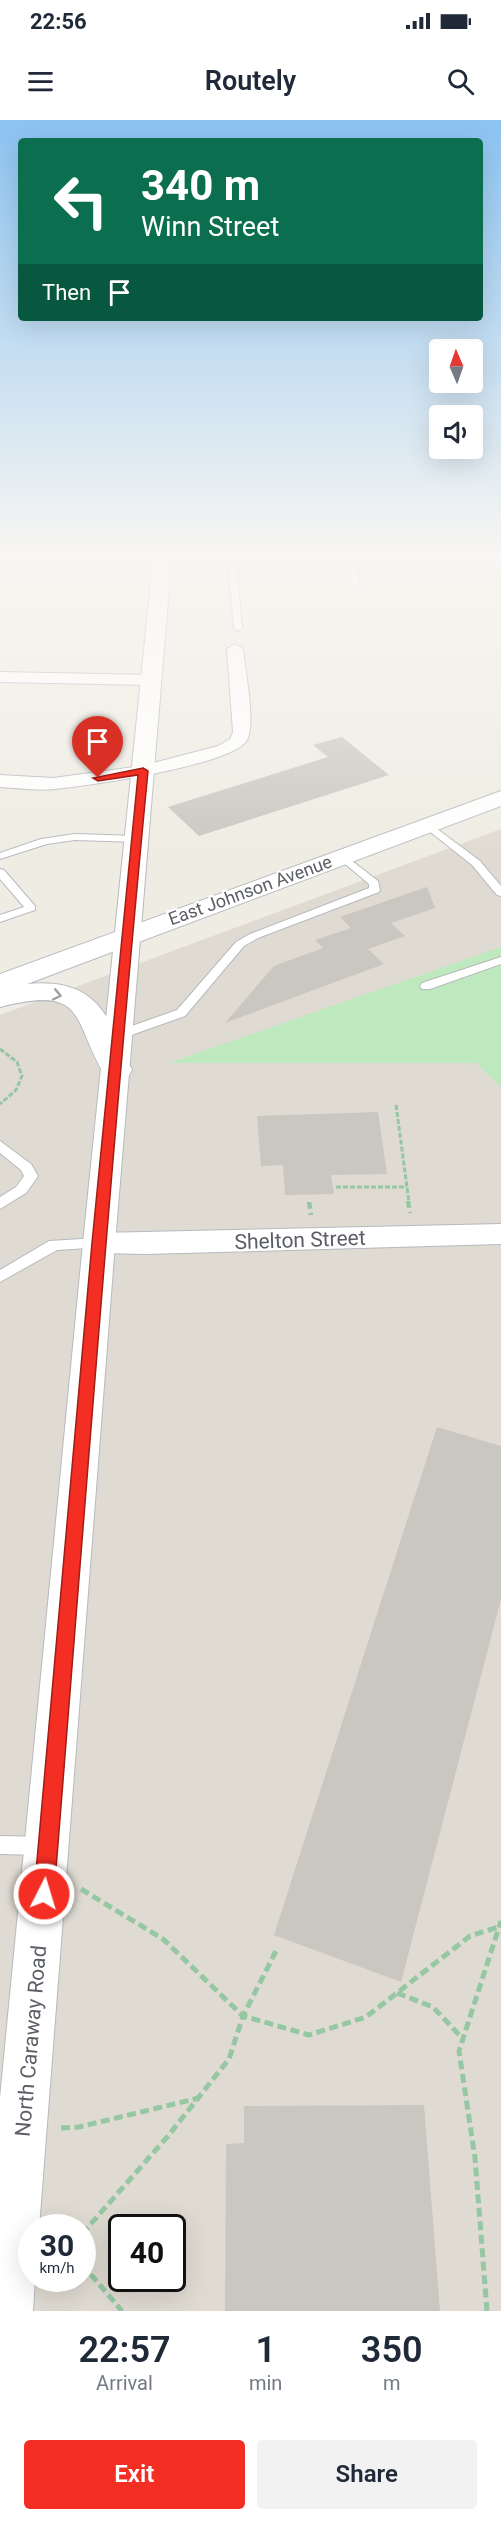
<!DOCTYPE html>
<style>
body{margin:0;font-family:Roboto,sans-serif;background:#f2f2f3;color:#1f2937;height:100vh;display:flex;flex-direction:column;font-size:22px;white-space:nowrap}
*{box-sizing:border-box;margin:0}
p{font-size:20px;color:#747a83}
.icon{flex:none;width:33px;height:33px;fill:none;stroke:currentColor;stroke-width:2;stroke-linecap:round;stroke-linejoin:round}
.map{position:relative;height:2191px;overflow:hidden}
.side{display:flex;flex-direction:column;background:#fff;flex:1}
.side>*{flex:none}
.hud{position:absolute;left:18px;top:18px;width:465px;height:183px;border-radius:6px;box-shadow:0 6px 24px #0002;background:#0b6e4f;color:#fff;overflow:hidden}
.needle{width:39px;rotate:358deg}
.tools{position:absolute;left:429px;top:219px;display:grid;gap:12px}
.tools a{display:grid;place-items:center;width:54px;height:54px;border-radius:6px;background:#fff;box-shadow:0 6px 24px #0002;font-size:30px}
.speed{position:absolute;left:18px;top:2094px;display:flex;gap:12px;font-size:30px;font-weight:700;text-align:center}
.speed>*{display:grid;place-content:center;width:78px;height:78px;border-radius:50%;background:#fff;box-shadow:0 6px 24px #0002;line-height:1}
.speed small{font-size:15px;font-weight:400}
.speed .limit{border:3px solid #111;border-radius:9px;background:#fff;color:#111}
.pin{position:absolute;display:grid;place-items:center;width:51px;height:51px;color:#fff;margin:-62px -26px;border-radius:50% 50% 50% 0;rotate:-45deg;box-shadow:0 0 6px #0007}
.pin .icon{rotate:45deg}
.me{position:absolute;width:66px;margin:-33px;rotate:5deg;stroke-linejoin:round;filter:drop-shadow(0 0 4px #0008)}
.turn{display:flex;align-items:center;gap:21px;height:126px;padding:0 24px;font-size:27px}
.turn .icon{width:78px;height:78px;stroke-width:2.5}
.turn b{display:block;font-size:42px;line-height:51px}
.then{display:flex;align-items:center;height:57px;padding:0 24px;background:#0003;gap:12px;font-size:22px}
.eta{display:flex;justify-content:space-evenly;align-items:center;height:102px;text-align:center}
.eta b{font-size:36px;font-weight:600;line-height:42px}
.button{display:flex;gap:12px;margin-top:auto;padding:12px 24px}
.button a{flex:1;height:69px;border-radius:6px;background:#f42e23;color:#fff;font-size:24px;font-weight:600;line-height:69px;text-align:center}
.button a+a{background:#f2f2f3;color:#1f2937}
.status{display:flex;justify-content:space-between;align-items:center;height:42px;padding:0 30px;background:#fff;direction:ltr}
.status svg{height:16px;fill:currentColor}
header{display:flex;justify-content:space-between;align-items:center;height:78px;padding:0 24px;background:#fff;font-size:27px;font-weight:600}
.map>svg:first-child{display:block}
.education{fill:#dfdbd2;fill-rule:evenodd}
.green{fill:#bee8bd}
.building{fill:#cac6c0}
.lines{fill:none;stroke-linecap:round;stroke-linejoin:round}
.service-casing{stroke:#b6b9be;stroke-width:2}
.minor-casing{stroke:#b6b9be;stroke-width:2}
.tertiary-casing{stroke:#b6b9be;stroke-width:2}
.secondary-casing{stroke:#b6bac0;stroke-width:2}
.path-far2{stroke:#95c7a2;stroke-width:3;stroke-dasharray:5 2;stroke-linecap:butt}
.path-far1{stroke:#95c7a2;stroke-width:4.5;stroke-dasharray:7 4;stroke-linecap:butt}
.path{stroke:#95c7a2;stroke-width:5;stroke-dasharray:9 4.5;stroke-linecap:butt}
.service{fill:#fff;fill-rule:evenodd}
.minor{fill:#fff;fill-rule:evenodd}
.tertiary{fill:#fff;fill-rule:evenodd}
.secondary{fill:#fff;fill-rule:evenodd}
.oneway{stroke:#9d9fa3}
.route{fill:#f42e23;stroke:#9f1e17;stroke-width:1.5}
.labels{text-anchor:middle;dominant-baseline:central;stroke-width:4.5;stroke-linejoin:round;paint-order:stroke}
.far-street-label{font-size:18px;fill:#5b5f65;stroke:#fff}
.street-label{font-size:21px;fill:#5b5f65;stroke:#fff}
</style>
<div class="status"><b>22:56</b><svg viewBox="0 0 49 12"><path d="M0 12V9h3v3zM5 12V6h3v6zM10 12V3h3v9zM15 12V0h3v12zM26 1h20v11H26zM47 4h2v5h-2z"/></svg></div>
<header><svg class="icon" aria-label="menu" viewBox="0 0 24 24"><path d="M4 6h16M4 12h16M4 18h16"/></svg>Routely<svg class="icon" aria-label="search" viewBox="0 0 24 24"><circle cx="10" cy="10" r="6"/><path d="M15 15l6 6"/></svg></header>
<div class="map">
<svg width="501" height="2191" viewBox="0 0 501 2191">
<rect width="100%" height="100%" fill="#efece3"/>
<path class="education" d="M 501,709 L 501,2191 L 0,2191 L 0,895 ZM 32,2108 L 82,2108 L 82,2158 L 32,2158 ZM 122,2108 L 172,2108 L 172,2158 L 122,2158 Z"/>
<polygon class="green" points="501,827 501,968 476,943 169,943"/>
<g class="building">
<polygon points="342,617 389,655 199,716 168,687 328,637 313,625"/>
<polygon points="427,767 435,788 391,803 405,816 368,829 384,844 225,903 274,846 323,828 315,820 351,808 340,797"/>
<polygon points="378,992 387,1054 331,1055 334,1074 285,1075 283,1045 261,1046 257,996"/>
<polygon points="437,1307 501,1326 501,1479 401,1862 274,1815"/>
<polygon points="424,1985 440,2191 225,2191 226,2024 244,2023 244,1986"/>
</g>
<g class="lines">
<defs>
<g id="service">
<polygon points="227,432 235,432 242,508 238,511 234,508"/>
<polygon points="346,432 354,432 360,467 353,465"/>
<polygon points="428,702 480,741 501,766 501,776 497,775 472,745 424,707 424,703"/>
<polygon points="75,714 137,716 142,719 137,722 75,720 47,724 0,739 0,733 41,719"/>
<polygon points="342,733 378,761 380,770 379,772 258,818 244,826 185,896 123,918 115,918 113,915 115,912 177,890 236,822 250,814 369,768 369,764 338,738 337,736"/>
<polygon points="0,749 4,750 35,786 35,790 0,802 0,795 24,787 0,759"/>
<polygon points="501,837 501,844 430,869 422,869 420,866 422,863"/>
<polygon points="0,1021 31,1044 38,1056 26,1073 0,1089 0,1077 16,1067 24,1056 21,1050 0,1033"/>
<polygon points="99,1118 104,1119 106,1123 104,1127 57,1130 0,1162 0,1150 49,1121"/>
<polygon points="0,1716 43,1717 50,1719 52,1726 50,1733 43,1735 0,1734"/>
</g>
<g id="minor">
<path d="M 235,524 L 243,529 C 245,550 256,603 247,620 C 234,645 87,666 55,669 C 37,671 18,668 0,667 L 0,655 L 53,658 L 142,646 L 218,626 L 230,619 L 233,612 L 227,529 Z"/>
<polygon points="0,552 152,555 160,560 152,565 0,562"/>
<polygon points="501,1104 501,1124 145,1134 99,1133 90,1130 86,1123 90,1116 99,1113"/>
</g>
<polygon id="tertiary" points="154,432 172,432 115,1123 39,2108 32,2108 32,2158 35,2158 33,2191 0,2191 0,1978 83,1123"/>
<path id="secondary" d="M 501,671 L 501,686 L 27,864 C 97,858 108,895 132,950 L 128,957 L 117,960 L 106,957 C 71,901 89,864 0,887 L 0,854 Z"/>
</defs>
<use href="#service" class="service-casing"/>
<use href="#minor" class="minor-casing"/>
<use href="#tertiary" class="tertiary-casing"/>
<use href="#secondary" class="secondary-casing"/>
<g class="path-far2">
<polyline points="0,929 17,942 22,956 16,970 0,984"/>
<polyline points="396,985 409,1082"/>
<polyline points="336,1067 407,1067"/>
</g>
<g class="path-far1">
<polyline points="408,1081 410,1093"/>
<polyline points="309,1082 311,1095"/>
</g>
<g class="path">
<polyline points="81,1769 163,1819 243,1896 309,1915 366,1897 470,1816 501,1806"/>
<polyline points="397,1873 433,1887 463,1919"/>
<polyline points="61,2008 79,2007 199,1978"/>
<polyline points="82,2114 168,2016 229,1939 243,1896 276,1831"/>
<polyline points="82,2144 122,2191"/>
<polyline points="487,2191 475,2038 459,1931 501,1801"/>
</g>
<use href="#service" class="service"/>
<use href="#minor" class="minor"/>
<use href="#tertiary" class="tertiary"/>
<use href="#secondary" class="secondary"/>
</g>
<defs><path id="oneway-chevron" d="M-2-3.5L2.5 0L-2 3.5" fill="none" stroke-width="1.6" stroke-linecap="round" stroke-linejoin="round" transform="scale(1.5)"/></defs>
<use class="oneway" href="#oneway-chevron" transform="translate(57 875) rotate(12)"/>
<linearGradient id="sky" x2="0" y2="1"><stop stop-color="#8cc3f1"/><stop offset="0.59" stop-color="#f8f6f2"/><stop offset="1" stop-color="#f8f6f2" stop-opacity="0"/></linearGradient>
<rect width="501" height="738" fill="url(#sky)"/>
<path class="route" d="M 143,648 L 148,651 C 112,1025 84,1399 54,1774 L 51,1780 L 44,1783 L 37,1780 L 34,1774 L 92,1123 L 138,655 L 98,661 L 93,658 Z"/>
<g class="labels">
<g class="far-street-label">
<text transform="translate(250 770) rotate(-20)">East Johnson Avenue</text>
</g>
<g class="street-label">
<text transform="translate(300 1120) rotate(-2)">Shelton Street</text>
<text transform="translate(31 1921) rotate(-85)">North Caraway Road</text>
</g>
</g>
</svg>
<div class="tools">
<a><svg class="needle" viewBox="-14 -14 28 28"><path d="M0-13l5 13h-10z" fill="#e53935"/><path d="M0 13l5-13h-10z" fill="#747a83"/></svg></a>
<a><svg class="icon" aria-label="sound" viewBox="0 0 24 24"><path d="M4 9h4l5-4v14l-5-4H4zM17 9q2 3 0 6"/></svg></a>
</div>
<div class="speed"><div>30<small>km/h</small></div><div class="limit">40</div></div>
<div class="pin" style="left:98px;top:658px;background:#d93025"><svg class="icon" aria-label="arrive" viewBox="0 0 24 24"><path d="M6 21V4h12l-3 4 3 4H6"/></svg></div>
<svg class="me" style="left:44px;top:1774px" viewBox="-20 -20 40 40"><circle r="17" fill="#f42e23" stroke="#fff" stroke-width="3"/><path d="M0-11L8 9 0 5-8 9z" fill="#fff"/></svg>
<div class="hud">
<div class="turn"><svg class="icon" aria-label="left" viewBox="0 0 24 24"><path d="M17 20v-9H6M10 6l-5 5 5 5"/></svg><div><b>340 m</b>Winn Street</div></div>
<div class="then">Then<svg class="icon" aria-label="arrive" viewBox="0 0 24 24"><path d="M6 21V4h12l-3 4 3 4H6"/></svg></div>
</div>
</div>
<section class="side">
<div class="eta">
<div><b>22:57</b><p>Arrival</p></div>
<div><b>1</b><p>min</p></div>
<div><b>350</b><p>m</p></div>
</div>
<div class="button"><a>Exit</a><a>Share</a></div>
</section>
